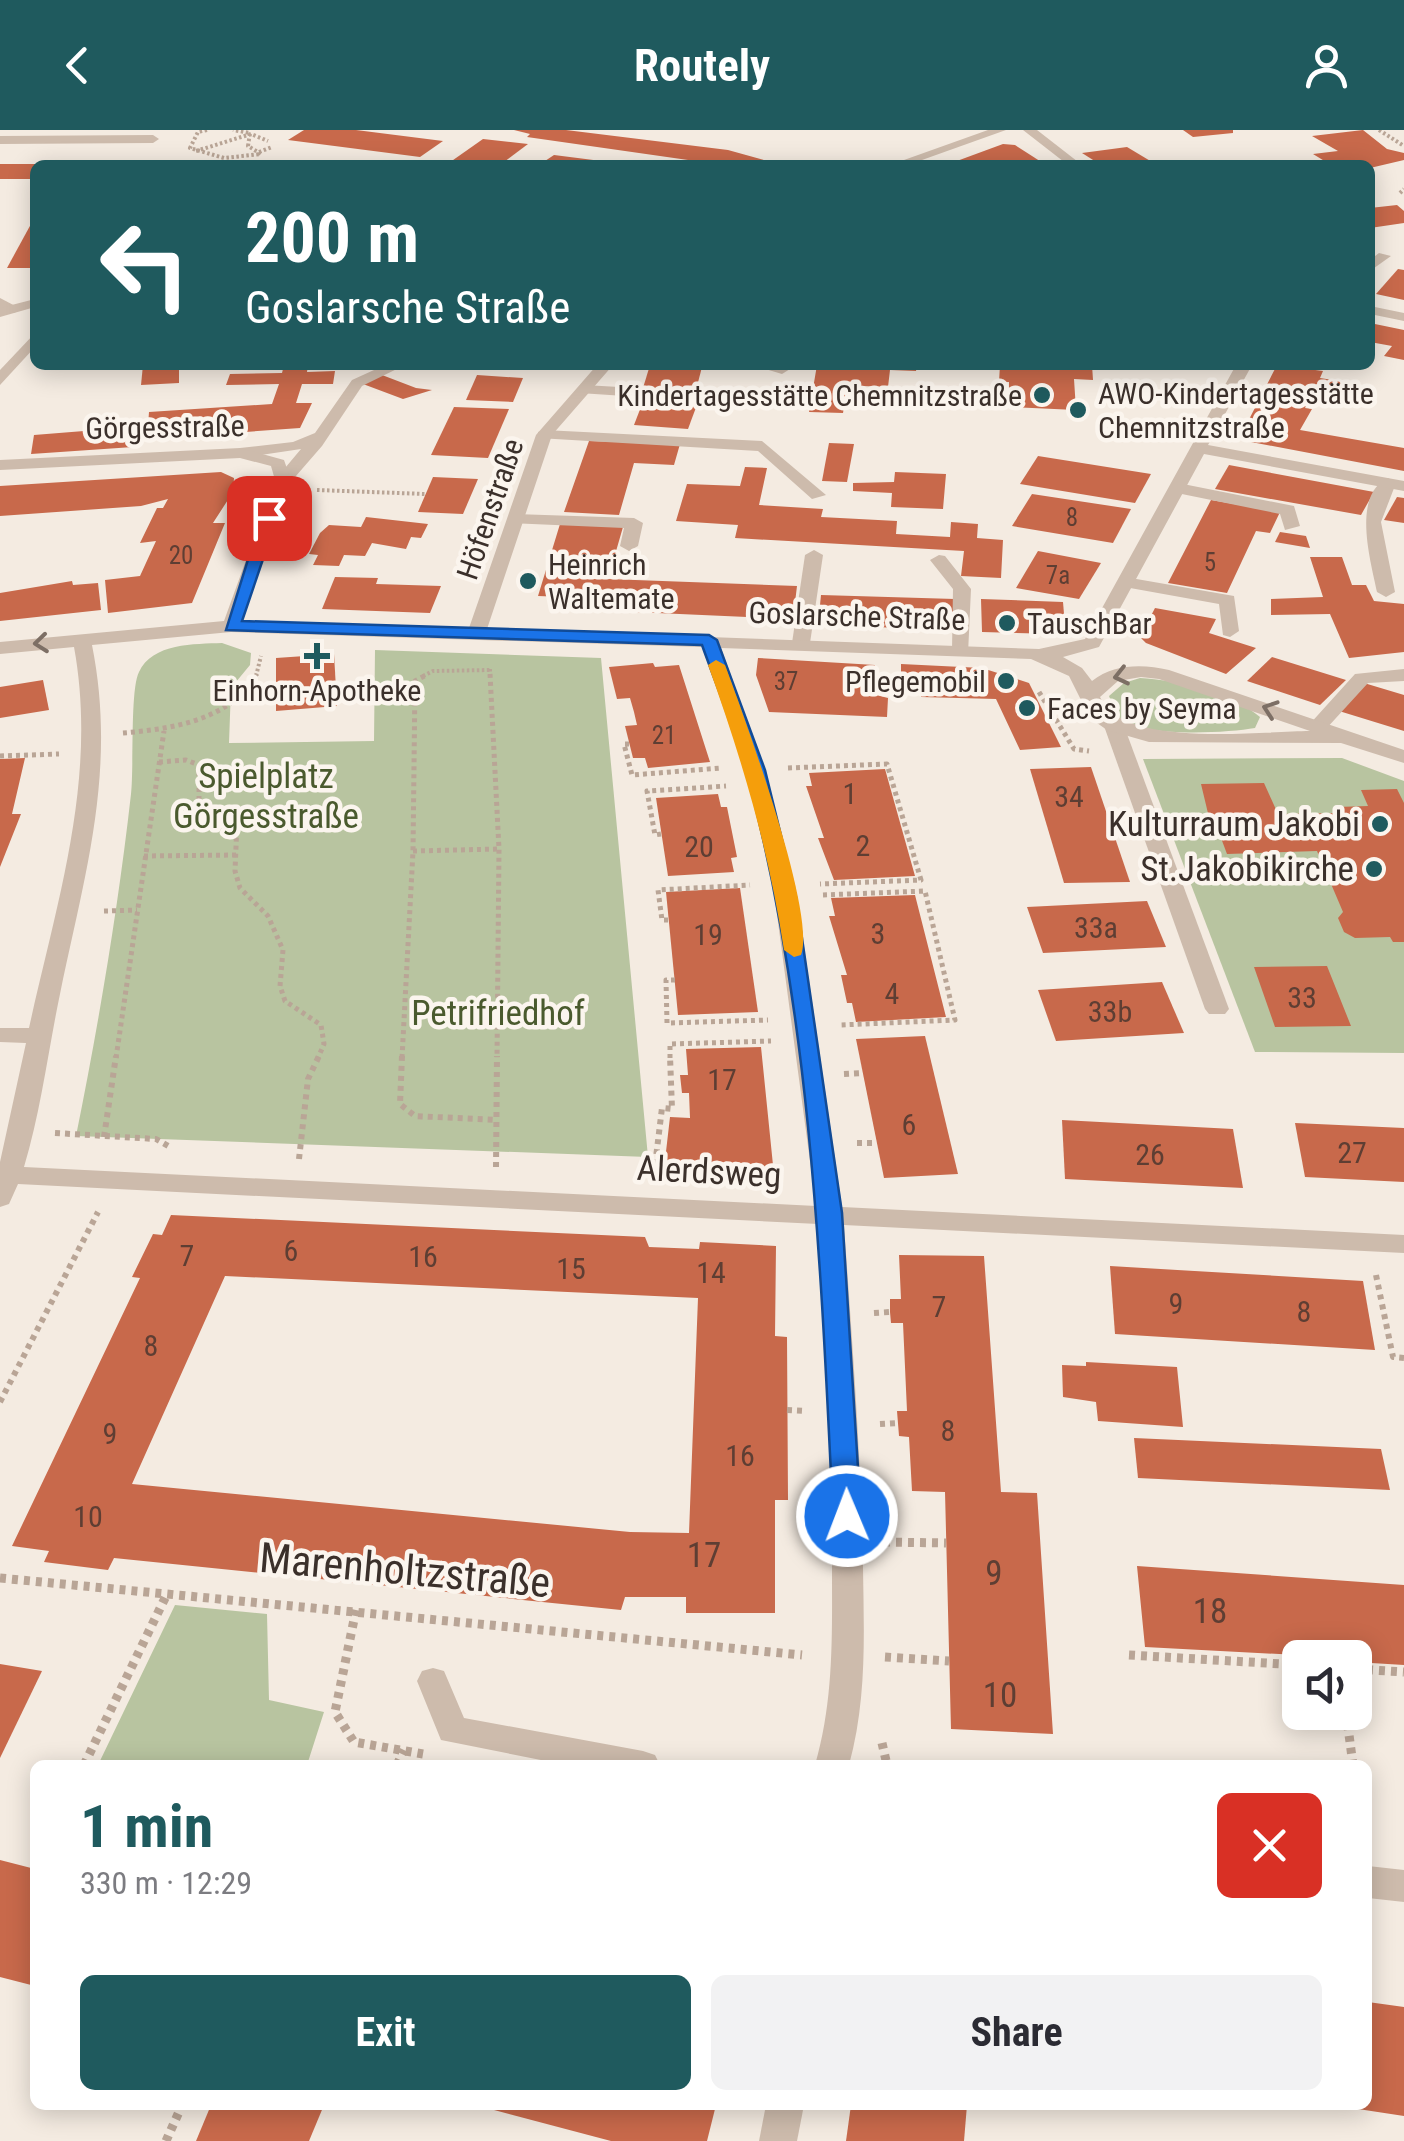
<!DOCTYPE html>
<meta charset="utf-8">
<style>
body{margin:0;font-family:"Roboto Condensed",sans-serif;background:#f2f2f3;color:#2b2b33;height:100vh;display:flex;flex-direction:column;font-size:38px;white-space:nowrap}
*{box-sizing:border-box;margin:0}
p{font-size:32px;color:#7c7c81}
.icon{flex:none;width:55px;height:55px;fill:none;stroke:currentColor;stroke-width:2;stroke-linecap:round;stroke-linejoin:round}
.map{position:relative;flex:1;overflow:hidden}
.side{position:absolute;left:30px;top:1630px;width:1342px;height:350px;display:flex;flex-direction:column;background:#fff;border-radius:15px;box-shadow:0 5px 25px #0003}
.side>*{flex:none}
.guide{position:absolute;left:30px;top:30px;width:1345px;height:210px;border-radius:15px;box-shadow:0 5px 25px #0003;background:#1f5a5e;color:#fff;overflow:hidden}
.tools{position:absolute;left:1282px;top:1510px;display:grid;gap:20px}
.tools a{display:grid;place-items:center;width:90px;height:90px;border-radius:15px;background:#fff;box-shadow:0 5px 25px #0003;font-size:50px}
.pin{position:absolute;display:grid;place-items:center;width:85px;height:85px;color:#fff;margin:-42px;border-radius:20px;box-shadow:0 5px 15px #0006}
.me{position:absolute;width:110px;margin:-55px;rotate:359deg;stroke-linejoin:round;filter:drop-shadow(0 0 8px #0008)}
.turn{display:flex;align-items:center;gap:35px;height:210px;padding:0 50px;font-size:45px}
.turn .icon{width:130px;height:130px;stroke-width:2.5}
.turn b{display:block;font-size:70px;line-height:85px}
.round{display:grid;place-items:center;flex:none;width:105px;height:105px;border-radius:15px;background:#f2f2f3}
.summary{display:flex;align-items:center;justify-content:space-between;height:170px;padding:0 50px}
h1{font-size:60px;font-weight:700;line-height:75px;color:#1f5a5e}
.button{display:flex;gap:20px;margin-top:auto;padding:20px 50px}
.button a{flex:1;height:115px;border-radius:15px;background:#1f5a5e;color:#fff;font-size:40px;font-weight:700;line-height:115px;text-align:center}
.button a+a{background:#f2f2f3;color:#2b2b33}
header{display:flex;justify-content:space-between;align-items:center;height:130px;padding:0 50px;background:#1f5a5e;color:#fff;font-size:45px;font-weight:700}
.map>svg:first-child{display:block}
.green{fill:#b8c4a0}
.building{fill:#c8694b;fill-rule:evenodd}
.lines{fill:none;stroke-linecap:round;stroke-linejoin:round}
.path-far3{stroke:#b9a596;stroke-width:4;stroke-dasharray:2.5 2.5;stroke-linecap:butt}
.path-far2{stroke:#b9a596;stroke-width:5;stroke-dasharray:4 4;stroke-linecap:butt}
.path-far1{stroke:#b9a596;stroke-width:6;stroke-dasharray:5 5;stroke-linecap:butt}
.path{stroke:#b9a596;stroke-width:9;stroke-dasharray:6 6;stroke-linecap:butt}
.service{fill:#cdbbac;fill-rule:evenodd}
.minor{fill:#cdbbac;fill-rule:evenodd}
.oneway{stroke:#7d6f65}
.route{fill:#1a73e8;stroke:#114b97;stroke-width:2.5}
.slow{fill:#f59e0b}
.poi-dot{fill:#1f5a5e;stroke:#fbf5ee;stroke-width:4}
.labels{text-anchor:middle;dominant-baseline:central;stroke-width:9;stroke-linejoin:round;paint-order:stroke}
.far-number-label{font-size:25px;fill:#5e3e33}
.far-poi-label{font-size:30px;fill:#3b302b;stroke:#fbf5ee;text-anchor:start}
.far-street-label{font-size:30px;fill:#3b302b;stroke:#fbf5ee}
.number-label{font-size:30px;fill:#5e3e33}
.park-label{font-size:35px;fill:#4a5a2e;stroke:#fbf5ee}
.poi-label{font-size:35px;fill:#3b302b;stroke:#fbf5ee;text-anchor:end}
.street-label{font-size:35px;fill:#3b302b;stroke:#fbf5ee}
.near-number-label{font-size:35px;fill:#5e3e33}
.near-street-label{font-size:42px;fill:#3b302b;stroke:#fbf5ee}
</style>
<header><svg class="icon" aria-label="back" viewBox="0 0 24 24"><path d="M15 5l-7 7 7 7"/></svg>Routely<svg class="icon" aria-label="person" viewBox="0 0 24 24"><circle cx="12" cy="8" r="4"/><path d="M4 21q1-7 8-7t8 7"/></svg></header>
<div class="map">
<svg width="1404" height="2011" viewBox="0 0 1404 2011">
<rect width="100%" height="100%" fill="#f4ebe1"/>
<g class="green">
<path d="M 222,513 L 251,523 L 250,535 L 231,558 L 229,613 L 374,611 L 375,520 L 601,528 L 648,1027 L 76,1006 C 99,892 118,779 131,664 C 134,638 130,559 139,542 C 152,513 195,514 222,513 Z"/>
<path d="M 1140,548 C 1176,550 1233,563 1260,587 L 1255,598 C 1226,603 1141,608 1120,588 C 1114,582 1112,573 1109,566 L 1124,553 Z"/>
<polygon points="1342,628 1404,651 1404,923 1255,922 1143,629"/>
<polygon points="175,1475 267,1484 269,1570 324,1582 307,1635 98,1635"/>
</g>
<g class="building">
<polygon points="304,0 356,0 443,11 420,27 288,10"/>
<polygon points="514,0 566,0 728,20 778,34 723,35 527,7 530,4"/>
<polygon points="1183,0 1233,0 1233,3 1193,7"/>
<polygon points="1363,0 1387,19 1404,23 1404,30 1370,38 1331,35 1313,24 1338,21 1312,6"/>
<polygon points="483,9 528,14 500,35 446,35"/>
<polygon points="1003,14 1015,15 1046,35 946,35"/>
<polygon points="1127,17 1157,35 1101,35 1082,23"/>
<polygon points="554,25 617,33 617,35 539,35"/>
<rect x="0" y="34" width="35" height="15"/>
<polygon points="1397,75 1404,81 1404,93 1370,98 1370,78"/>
<polygon points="31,94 35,94 35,138 7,138"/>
<polygon points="1398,139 1404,140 1404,170 1376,164"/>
<polygon points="1370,193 1404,200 1404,230 1384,226 1392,216 1370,212"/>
<polygon points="143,235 179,235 179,253 141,255"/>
<polygon points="284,235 308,235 307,242 335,241 333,254 302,254 296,273 312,273 300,298 147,309 149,282 272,274 279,254 226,255 230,244 282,243"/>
<polygon points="650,235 702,237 696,260 643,258"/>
<polygon points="817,235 917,235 916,241 890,240 888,257 862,256 860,271 845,271 843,283 809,282"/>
<polygon points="1000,235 1092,235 1093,250 1074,249 1076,280 1009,277 1009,252 999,252"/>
<polygon points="1277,235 1323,241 1320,248 1352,253 1340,275 1309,270 1305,278 1312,279 1300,300 1404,318 1404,341 1251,312 1241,305"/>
<polygon points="382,245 416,258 432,260 403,269 363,254"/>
<polygon points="477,245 523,248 513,272 466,270"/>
<polygon points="644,269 698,272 688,299 634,295"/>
<polygon points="454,277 509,279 488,328 431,325"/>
<polygon points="134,297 133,317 31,324 34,305"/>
<polygon points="589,311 680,314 674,335 634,333 619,385 564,382"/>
<polygon points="829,313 854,314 847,352 822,351"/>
<polygon points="1038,326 1151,344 1135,373 1020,354"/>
<polygon points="1229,335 1374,362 1361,385 1215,359"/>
<polygon points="745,337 767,338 759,375 823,379 821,387 897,391 896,404 950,407 951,392 978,394 977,408 1003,410 1001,448 961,446 964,421 735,408 738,395 676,391 687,354 740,356"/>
<polygon points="221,342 234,348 233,362 213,393 225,393 192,473 108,483 105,450 140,446 156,411 140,413 157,378 163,378 168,369 141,376 0,386 0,356"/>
<polygon points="895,342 946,344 943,379 891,377 892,363 853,361 853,353 894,352"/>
<polygon points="433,347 478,349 463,384 418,382"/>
<polygon points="1032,364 1131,379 1113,413 1012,396"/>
<polygon points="1397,367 1404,368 1404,393 1384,390"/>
<polygon points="1211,370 1280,382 1270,403 1256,401 1227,463 1168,453"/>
<polygon points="366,387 428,394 421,408 411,407 406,419 372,413 365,426 344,425 339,436 313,435 318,425 309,424 320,403 329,395 361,397"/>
<polygon points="560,394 623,397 608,449 797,456 793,489 612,481 615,469 538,466"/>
<polygon points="1280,402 1306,406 1310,418 1275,412"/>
<polygon points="1038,421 1101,433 1079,469 1016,458"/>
<polygon points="1310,427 1342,427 1352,455 1366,455 1374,471 1404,474 1404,522 1349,528 1330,484 1271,485 1271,469 1323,467"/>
<polygon points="335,447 378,448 376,454 441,456 430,483 322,479"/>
<polygon points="72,451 73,455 98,453 101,480 0,491 0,463"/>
<polygon points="821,465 955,469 956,500 818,495"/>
<polygon points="981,469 1063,472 1065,496 1055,504 982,502"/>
<polygon points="1155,478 1216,489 1209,503 1256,518 1226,544 1146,513 1140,507"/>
<polygon points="334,524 337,576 276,581 276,528"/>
<polygon points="1272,527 1346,550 1320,575 1247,551"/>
<polygon points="758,528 875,535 872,564 888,568 887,587 769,582 756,545"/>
<polygon points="653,533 655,537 679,535 710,632 648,638 645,628 633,628 625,596 637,595 634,582 630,568 617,569 609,537"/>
<polygon points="901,534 982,538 1029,553 1061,617 1020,620 996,569 921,567 921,561 901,560"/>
<polygon points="43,550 49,580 0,588 0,557"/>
<polygon points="1364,553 1404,565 1404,601 1339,581"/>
<polygon points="25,628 12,684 21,684 0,737 0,629"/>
<polygon points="1091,637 1110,693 1130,752 1064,753 1030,639"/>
<polygon points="885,639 915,746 834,750 818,708 824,708 806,656 812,656 809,643"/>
<polygon points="1264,653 1278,684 1340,683 1337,677 1368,676 1361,660 1397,659 1404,673 1404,812 1393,812 1390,807 1355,808 1344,802 1338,788 1343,782 1317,721 1227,724 1218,700 1212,700 1201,654"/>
<polygon points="718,664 721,677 727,677 737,727 731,728 734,742 668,746 656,668"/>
<polygon points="740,758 758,882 678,885 666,762"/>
<polygon points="915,765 946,887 856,892 852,873 847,873 841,845 847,845 829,786 835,786 831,768"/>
<polygon points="1147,771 1166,817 1043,823 1027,777"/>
<polygon points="1327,836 1351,896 1275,897 1254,837"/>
<polygon points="1162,852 1184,903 1056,911 1038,860"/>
<polygon points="925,906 958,1044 884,1048 856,909"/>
<polygon points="761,917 774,1045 664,1039 670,987 690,988 689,963 682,963 680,945 688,945 686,919"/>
<polygon points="1062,990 1233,999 1243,1058 1065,1049"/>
<polygon points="1295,993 1404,998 1404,1052 1305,1047"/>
<path d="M 171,1085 L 645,1107 L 649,1117 L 699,1119 L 700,1112 L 776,1116 L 775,1206 L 787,1207 L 788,1370 L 775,1370 L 775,1483 L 686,1483 L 686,1467 L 625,1467 L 621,1480 L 114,1428 L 108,1440 L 44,1432 L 49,1421 L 12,1416 L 140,1148 L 132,1147 L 153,1104 L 162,1105 ZM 225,1146 L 698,1168 L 689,1403 L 630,1402 L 132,1354 Z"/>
<polygon points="899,1125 984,1126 1001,1362 1037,1363 1053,1604 951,1599 945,1362 912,1361 909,1307 899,1306 897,1281 907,1281 903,1193 891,1193 890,1182 890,1169 901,1169"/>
<polygon points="1110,1136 1363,1151 1375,1220 1115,1204"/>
<polygon points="1086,1232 1177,1237 1183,1297 1098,1291 1096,1272 1063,1267 1062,1235 1086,1236"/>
<polygon points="1134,1308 1381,1319 1390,1360 1138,1348"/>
<polygon points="1137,1436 1404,1455 1404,1535 1355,1532 1355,1528 1145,1517"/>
<polygon points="0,1534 42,1541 0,1628"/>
<polygon points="0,1730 35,1739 35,1856 0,1847"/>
<polygon points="1368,1872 1404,1877 1404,1986 1345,1977 1368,1975"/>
<polygon points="211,1975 324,1975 309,2011 196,2011"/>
<polygon points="716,1975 707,2011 611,2011 479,1976"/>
<polygon points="851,1975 967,1975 964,2011 846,2011"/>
</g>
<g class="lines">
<g class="path-far3">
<polyline points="207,0 198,2 190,18 224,28 261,24 248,16 250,3 233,0"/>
<polyline points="1379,0 1404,16"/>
<polyline points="196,21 251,4 268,11"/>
<polyline points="259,22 272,17"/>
<polyline points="1400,63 1404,59"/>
<polyline points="317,360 425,364"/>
<polyline points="490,539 490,546"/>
<polyline points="256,546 261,526"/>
<polyline points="423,546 433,541 490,540"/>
</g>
<g class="path-far2">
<polyline points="490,544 499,719 497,928"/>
<polyline points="1039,562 1074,619 1089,621"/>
<path d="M 123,603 C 172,599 231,590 257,544"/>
<polyline points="629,614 624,614 632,645 721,638"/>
<polyline points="0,626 59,624"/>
<polyline points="159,632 186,630 199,635 199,672 237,693 235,741 240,758 268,786 283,820 280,856 285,871 321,895 324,914 318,928"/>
<polyline points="788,638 887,634 921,750 820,754"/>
<polyline points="661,704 655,705 647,661 726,656"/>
<polyline points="413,721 499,719"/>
<polyline points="144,726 236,725"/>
<polyline points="823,765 925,761 955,890 841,895"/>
<polyline points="104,781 137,780"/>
<polyline points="668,790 662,790 658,760 750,755"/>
<polyline points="675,850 666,850 667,893 768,890"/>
<polyline points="116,928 164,601"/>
<polyline points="402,928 413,721 415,551 428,544"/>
<polyline points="670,928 670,914 771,911"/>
</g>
<g class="path-far1">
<polyline points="402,926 400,974 415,986 496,990"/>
<polyline points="844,944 863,943"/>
<polyline points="55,1003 156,1009 170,1017"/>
<polyline points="104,1007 116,926"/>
<polyline points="857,1013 876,1013"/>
<polyline points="299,1029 308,949 319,926"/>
<polyline points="496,1037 497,926"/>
<polyline points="654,1044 662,978 672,979 670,926"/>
<polyline points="1376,1145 1393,1227 1404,1228"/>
<polyline points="874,1183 890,1182"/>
<polyline points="0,1272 98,1082"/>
<polyline points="787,1280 806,1281"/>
<polyline points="880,1294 898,1293"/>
</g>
<g class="path">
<polyline points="884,1412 946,1413"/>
<polyline points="0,1448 802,1525"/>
<polyline points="356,1480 335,1582 354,1612 423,1624"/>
<polyline points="1129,1525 1300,1535"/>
<polyline points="885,1527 949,1531"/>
<polyline points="1355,1539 1404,1542"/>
<polyline points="1346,1582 1353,1635"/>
<polyline points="882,1613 887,1635"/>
<polyline points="84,1635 167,1464"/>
<polyline points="397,1635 404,1620"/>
<polyline points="166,2011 182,1975"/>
</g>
<g class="service">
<polygon points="1379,123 1391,126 1370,141 1370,130"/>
<polygon points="0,168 21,179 14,183 0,178"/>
<polygon points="385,235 405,235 362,256 322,316 289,354 275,350 301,319 240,328 232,323 240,318 293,312 315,303 352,250"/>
<polygon points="752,235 784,235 790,239 782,244"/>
<polygon points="584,255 796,267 804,272 796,277 579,263 579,257"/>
<polygon points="544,300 762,311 826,365 812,369 758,321 538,308 538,302"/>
<path d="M 1388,348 L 1396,353 L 1381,392 L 1395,462 L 1386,467 L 1377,462 C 1371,432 1351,365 1388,348 Z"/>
<polygon points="1178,353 1294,376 1300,396 1285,400 1280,384 1172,362 1172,354"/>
<polygon points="515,384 634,388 643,393 638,416 629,421 620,416 624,398 509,393 509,385"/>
<polygon points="814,420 823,425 810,513 801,519 792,513 805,425"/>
<polygon points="939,425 945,426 971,459 968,524 961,526 952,520 953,459 930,430"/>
<polygon points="1125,447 1234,466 1239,501 1230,507 1223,505 1219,474 1119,456 1119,448"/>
<polygon points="1404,539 1404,551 1368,553 1325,600 1311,600 1308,596 1355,544"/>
<polygon points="1114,590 1124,596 1229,879 1225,884 1209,884 1205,879 1104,596"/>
</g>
<g class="minor">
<polygon points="988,0 1006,0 908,35 890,35"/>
<polygon points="1023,0 1037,0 1082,35 1068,35"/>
<polygon points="0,6 153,5 159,9 153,13 0,14"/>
<polygon points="35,169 35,177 0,187 0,178"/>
<polygon points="1370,176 1404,183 1404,191 1370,184"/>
<polygon points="35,203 35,217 0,255 0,240"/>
<path d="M 597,235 L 613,235 L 552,305 L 487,499 L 1039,519 L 1085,509 L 1236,235 L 1252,235 L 1208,315 L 1404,351 L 1404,361 L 1204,324 L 1099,517 L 1063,527 L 1082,538 L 1092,551 C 1114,534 1142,534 1169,540 L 1404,620 L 1404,633 L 1341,613 L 1149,612 L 1107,600 L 1090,588 L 1069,546 L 1031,529 L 721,518 L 765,640 L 795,755 L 842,1077 L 1404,1105 L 1404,1123 L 844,1095 C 852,1210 861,1324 863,1438 C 864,1505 867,1570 849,1635 L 815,1635 C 834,1570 832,1505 832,1438 C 832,1323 824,1209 818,1094 L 18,1054 L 9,1074 L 0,1077 L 0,1032 L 26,913 L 0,912 L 0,898 L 29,898 C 57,771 98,648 74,517 L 0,524 L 0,512 L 224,491 L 275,350 L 271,336 L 240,328 L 0,340 L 0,330 L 240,318 L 284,330 L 291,350 L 242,491 L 469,498 L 536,305 ZM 231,502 L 702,517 L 745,640 L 773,755 L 816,1076 L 24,1037 C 41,981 48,921 60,864 C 85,743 117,640 92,515 ZM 1141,547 L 1159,549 L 1310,601 C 1260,601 1122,619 1100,567 L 1118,551 Z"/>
<polygon points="433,1538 444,1541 464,1588 643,1621 655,1625 660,1635 566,1635 441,1610 417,1551 422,1541"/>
<polygon points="1368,1736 1404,1740 1404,1772 1368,1768"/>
<polygon points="766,1975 804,1975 797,2011 759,2011"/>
</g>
</g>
<defs><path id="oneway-chevron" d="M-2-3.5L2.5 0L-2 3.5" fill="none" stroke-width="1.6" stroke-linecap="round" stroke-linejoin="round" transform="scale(2.5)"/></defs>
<g class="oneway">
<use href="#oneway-chevron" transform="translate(41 513) rotate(174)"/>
<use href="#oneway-chevron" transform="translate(1121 546) rotate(167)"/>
<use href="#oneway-chevron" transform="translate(1270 579) rotate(-161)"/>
</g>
<path class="route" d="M 269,383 L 277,388 L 242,491 L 709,505 L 717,510 L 765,640 L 796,767 L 842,1083 L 861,1386 L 857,1393 L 837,1393 L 833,1386 C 821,1138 811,884 747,643 C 735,600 717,557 702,515 L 226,500 L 261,388 Z"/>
<path class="slow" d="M 716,530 L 725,535 C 743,583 817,784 801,825 L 794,827 L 784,820 C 769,721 742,629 708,535 Z"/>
<g class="poi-dot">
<circle cx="1042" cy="265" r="10"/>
<circle cx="1078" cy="280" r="10"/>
<circle cx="528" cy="451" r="10"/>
<circle cx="1007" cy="493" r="10"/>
<path d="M312 511h10v10h10v10h-10v10h-10v-10h-10v-10h10z"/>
<circle cx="1006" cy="551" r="10"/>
<circle cx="1027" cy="578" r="10"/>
<circle cx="1380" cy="694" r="10"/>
<circle cx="1374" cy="739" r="10"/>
</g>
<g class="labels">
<g class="far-number-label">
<text x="1072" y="387">8</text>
<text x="181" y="425">20</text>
<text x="1210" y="432">5</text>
<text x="1058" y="445">7a</text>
<text x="786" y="551">37</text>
<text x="664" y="605">21</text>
</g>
<g class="far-poi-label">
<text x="1098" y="263">AWO-Kindertagesstätte<tspan x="1098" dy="34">Chemnitzstraße</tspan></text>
<text x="1022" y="265" text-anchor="end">Kindertagesstätte Chemnitzstraße</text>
<text x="548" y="434">Heinrich<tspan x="548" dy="34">Waltemate</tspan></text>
<text x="1027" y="493">TauschBar</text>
<text x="986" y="551" text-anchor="end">Pflegemobil</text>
<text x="317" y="560" text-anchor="middle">Einhorn-Apotheke</text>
<text x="1047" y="578">Faces by Seyma</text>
</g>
<g class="far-street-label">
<text transform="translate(165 297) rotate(-1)">Görgesstraße</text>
<text transform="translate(490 379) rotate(-71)">Höfenstraße</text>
<text transform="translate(857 486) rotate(2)">Goslarsche Straße</text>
</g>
<g class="number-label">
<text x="850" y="663">1</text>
<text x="1069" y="666">34</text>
<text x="863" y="715">2</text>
<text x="699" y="716">20</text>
<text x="1096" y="797">33a</text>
<text x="878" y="803">3</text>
<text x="708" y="804">19</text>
<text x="892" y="863">4</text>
<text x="1302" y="867">33</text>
<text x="1110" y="881">33b</text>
<text x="722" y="949">17</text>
<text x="909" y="994">6</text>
<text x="1352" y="1022">27</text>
<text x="1150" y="1024">26</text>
<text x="291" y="1120">6</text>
<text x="187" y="1125">7</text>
<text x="423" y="1126">16</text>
<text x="571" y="1138">15</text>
<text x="711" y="1142">14</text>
<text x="1176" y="1173">9</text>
<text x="939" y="1176">7</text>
<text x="1304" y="1181">8</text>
<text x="151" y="1215">8</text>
<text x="948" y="1300">8</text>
<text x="110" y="1303">9</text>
<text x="740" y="1325">16</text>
<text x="88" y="1386">10</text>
</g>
<g class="park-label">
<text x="266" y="646">Spielplatz<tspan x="266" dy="40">Görgesstraße</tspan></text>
<text x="498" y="883">Petrifriedhof</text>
</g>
<g class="poi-label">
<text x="1360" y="694">Kulturraum Jakobi</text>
<text x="1354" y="739">St.Jakobikirche</text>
</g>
<g class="street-label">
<text transform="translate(709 1042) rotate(3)">Alerdsweg</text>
</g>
<g class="near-number-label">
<text x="704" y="1425">17</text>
<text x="994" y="1443">9</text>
<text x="1210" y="1481">18</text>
<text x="1000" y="1565">10</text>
</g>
<g class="near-street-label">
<text transform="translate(405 1440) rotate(5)">Marenholtzstraße</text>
</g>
</g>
</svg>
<div class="tools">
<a><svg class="icon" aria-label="sound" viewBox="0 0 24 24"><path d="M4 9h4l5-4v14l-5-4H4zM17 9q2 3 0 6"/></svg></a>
</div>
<div class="pin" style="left:269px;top:388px;background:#d93025"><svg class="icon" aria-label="arrive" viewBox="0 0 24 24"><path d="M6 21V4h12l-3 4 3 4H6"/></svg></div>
<svg class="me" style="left:847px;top:1386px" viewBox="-20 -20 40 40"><circle r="17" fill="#1a73e8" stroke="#fff" stroke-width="3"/><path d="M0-11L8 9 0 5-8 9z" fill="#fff"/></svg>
<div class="guide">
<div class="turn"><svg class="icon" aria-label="left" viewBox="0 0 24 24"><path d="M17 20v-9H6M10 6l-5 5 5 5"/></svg><div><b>200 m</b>Goslarsche Straße</div></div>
</div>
<section class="side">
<div class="summary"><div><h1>1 min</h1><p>330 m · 12:29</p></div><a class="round" style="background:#d93025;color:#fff"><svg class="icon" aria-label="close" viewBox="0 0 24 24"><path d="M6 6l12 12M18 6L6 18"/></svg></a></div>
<div class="button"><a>Exit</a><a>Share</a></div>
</section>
</div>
